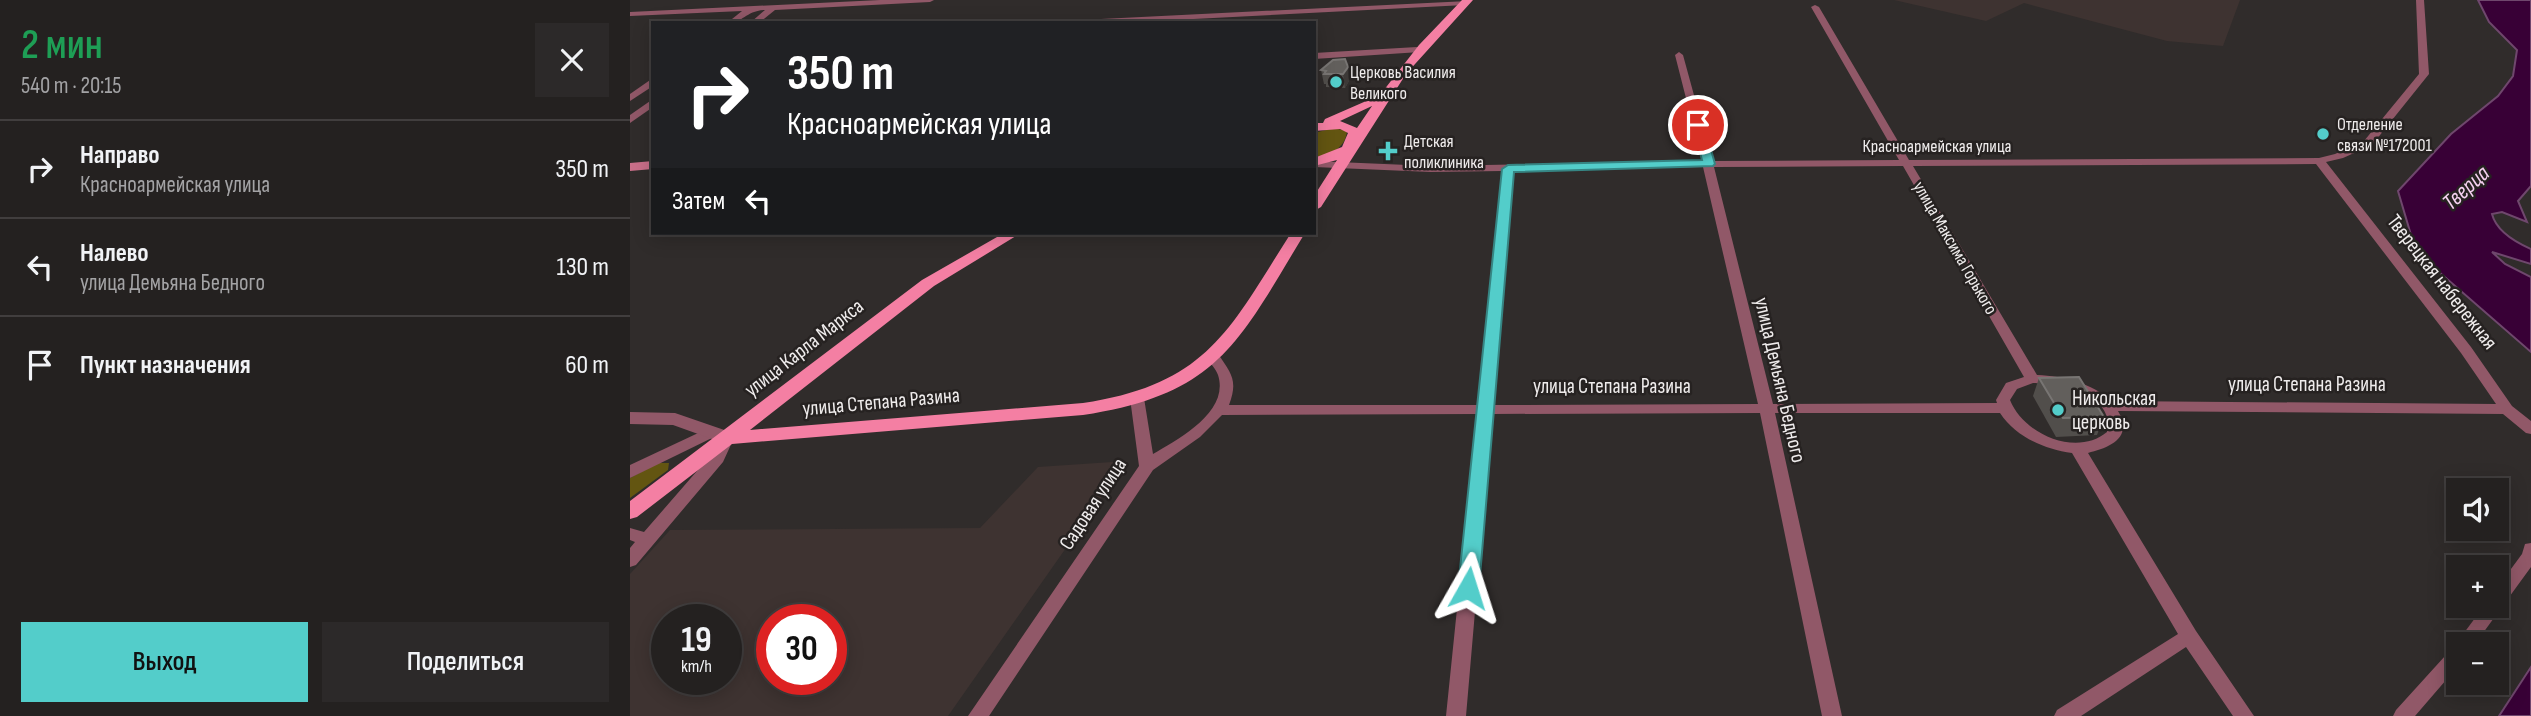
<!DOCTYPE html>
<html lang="ru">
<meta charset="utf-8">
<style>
body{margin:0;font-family:"Sofia Sans Condensed",sans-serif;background:#2c2929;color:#f1f3f6;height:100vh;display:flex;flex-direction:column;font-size:26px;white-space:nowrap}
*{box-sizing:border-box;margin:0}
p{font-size:23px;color:#a3a3a5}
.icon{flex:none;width:38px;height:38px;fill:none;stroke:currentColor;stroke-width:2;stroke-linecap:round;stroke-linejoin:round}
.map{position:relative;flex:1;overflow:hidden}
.details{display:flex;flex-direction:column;background:#242120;width:630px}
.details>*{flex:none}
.top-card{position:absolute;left:21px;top:21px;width:665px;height:214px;border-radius:0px;box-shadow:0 4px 18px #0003,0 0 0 2px #413e3e;background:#202124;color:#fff;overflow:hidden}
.controls{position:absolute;left:1816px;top:478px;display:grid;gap:14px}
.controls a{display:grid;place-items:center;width:63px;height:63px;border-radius:0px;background:#242120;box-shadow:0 4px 18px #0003,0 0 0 2px #413e3e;font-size:35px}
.speed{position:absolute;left:21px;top:604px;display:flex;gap:14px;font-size:35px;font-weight:700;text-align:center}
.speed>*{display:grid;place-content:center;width:91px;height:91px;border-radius:50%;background:#242120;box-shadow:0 4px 18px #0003,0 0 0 2px #413e3e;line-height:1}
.speed small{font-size:18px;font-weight:400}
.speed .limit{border:10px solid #d22;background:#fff;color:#111}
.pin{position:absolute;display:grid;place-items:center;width:60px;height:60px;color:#fff;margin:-30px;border:4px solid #fff;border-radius:50%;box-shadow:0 2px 7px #0007}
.me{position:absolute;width:77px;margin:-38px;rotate:6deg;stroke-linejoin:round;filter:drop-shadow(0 0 5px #0008)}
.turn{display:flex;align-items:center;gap:24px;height:147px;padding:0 21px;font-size:32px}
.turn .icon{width:91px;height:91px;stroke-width:2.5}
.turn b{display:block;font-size:49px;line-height:60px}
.then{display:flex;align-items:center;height:66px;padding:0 21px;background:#0003;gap:14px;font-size:26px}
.round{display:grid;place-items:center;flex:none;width:74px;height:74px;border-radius:0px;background:#2c2929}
.summary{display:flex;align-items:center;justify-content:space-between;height:119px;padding:0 21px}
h1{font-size:42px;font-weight:600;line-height:52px;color:#1e9e55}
.cta{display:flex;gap:14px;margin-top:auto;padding:14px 21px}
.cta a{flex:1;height:80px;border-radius:0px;background:#53cdca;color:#111;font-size:28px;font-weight:600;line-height:80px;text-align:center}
.cta a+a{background:#2c2929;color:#f1f3f6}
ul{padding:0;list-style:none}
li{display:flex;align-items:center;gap:21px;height:98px;padding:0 21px;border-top:2px solid #413e3e}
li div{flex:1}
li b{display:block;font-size:26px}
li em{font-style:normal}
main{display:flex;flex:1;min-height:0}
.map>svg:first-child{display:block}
.built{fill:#3e3331;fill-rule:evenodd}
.green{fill:#635511}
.water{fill:#380036;stroke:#6f476d;stroke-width:2}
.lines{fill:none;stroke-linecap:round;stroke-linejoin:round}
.minor{fill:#915868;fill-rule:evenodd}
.tertiary{fill:#915868;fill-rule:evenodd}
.secondary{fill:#c96f89;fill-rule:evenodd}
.primary{fill:#f47fa3;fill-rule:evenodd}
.wall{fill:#514e4b}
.shaded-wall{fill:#3d3937}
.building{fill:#625f5c;stroke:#787573;stroke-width:2}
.route{fill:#53cdca;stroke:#368583;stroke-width:2}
.poi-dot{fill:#53cdca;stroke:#262221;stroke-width:2.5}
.labels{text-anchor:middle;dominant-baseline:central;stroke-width:5;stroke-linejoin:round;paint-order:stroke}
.far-poi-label{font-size:18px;fill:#efecec;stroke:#262221;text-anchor:start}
.far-street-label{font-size:18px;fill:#efecec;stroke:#262221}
.street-label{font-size:21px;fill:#efecec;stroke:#262221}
.poi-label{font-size:21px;fill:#efecec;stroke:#262221;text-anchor:start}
.water-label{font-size:23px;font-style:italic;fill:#f5d1f0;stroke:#262221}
</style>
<main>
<section class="details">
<div class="summary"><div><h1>2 мин</h1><p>540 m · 20:15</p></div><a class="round"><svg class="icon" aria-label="close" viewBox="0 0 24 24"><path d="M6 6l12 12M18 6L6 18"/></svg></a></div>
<ul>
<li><svg class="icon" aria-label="right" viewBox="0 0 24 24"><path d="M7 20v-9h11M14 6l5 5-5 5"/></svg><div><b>Направо</b><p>Красноармейская улица</p></div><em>350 m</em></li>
<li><svg class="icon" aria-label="left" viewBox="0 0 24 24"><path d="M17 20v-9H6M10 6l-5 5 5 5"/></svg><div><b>Налево</b><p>улица Демьяна Бедного</p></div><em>130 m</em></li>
<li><svg class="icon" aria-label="arrive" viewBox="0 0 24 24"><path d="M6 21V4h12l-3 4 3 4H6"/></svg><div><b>Пункт назначения</b></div><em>60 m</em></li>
</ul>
<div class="cta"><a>Выход</a><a>Поделиться</a></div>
</section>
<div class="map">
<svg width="1901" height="716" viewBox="0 0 1901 716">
<rect width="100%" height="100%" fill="#302c2b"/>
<g class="built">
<polygon points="1264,0 1610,0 1593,46 1537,41 1394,3 1356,21"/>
<path d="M 497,461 L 318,716 L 0,716 L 0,574 L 40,530 L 350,528 L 408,467 ZM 37,620 L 96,620 L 96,679 L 37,679 ZM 142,620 L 201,620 L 201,679 L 142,679 Z"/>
</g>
<g class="green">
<path d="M 704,128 L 717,131 C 715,149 700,155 684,157 L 684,133 Z"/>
<polygon points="28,463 39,463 38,470 0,498 0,478"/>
</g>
<g class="water">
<path d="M 1848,0 L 1901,0 L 1901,186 L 1888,201 L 1897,222 L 1872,212 L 1862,214 C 1866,230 1885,242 1901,249 L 1901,264 L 1862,252 L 1875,264 L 1901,277 L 1901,352 L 1786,252 L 1768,191 L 1821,134 L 1868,96 L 1883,76 L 1887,50 L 1859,22 Z"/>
<polygon points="1901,667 1901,716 1869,716"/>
</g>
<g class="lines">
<g class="minor">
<path d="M 250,0 L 304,0 L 300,2 L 145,10 L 129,23 L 120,23 L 135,10 C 115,11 114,23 97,23 L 112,11 L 0,16 L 0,12 Z"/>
<path d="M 1786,0 L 1794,0 L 1799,74 L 1742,145 L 1713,158 L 1696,162 L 1841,347 L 1882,406 L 1901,421 L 1901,434 L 1896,433 L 1873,414 L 1488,411 C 1504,438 1479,448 1458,453 L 1566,631 L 1624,716 L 1603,716 L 1556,647 L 1451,716 L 1424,716 L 1427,710 L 1548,634 L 1442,453 C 1414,449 1386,437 1370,413 L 1145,413 L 1212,716 L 1192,716 L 1130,413 L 862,414 L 836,716 L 816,716 L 847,414 L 592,415 L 570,437 L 523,470 L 359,716 L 338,716 L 509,466 L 500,398 L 502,395 L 512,395 L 514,398 L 523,454 C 548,439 600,412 588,375 C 586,369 580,363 576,357 L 583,353 L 588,354 C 602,374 608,381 599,405 L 848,405 L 872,171 L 801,172 L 684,167 L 684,161 L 801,166 L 1072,161 L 1045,55 L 1049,52 L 1053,55 L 1082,161 L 1269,160 L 1181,7 L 1185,5 L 1189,7 L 1279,160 L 1689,158 L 1705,154 L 1734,141 L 1789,74 ZM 1686,164 L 1831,353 L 1866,404 L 1482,401 C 1461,383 1434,376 1407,375 L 1283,166 ZM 1273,166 L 1394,377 L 1376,383 L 1366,400 L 1367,403 L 1143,404 L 1084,167 ZM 1073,167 L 1128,404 L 863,405 L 883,171 ZM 1403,383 C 1429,384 1486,394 1477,432 C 1447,457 1394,435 1380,400 L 1387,389 Z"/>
<polygon points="838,1 838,5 835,5 485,23 467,21 471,19"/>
<polygon points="787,47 790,48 790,52 684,59 684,53"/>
<polygon points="23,78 23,86 0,101 0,94"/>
<polygon points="23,99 23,107 0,123 0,115"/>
<polygon points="81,427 89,432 86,436 0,478 0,465"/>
<polygon points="96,433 101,434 104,438 93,462 6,565 0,567 0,548 5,542 0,540 0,528 14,532 80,456 91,434"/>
<polygon points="1901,543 1901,567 1845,644 1829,644 1829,665 1785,716 1763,716 1766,710 1825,645 1854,606 1867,606 1867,588 1892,554 1895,544"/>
</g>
<polygon class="tertiary" points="0,412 45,413 103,433 106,438 103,443 96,444 43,425 0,424"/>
<polygon class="secondary" points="23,161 23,169 0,171 0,163"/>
<g class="primary">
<path d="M 832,0 L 843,0 L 776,74 L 691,207 L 684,211 L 684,196 L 707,160 L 684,166 L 684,158 L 712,147 L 718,133 L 710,129 L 684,131 L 684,123 L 693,123 L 695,119 L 750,95 L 789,45 ZM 742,106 L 727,128 L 710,121 Z"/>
<path d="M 374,233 L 391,233 L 304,286 L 120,430 L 453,403 C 578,384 599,330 661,233 L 675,233 C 609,341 590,394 453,415 L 102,444 L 7,517 L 0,519 L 0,501 L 292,280 Z"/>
</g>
</g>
<g class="wall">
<polygon points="703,60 719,81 715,88 696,87 696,84 694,84 691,70"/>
<polygon points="1409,378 1474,417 1467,435 1426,437 1403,396"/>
</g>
<polygon class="shaded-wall" points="718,67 719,81 715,88 713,74"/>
<g class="building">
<polygon points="715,59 718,67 713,74 694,74 696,71 691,70 703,60"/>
<polygon points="1449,377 1474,417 1433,418 1409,378"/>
</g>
<polygon class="route" points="1064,123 1074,125 1085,164 1083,166 884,172 849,588 846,594 838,596 831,594 828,588 872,169 878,165 1072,160 1063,125"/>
<g class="poi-dot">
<circle cx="706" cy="82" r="7"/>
<circle cx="1693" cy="134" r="7"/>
<path d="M754.5 140.5h7v7h7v7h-7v7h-7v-7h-7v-7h7z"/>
<circle cx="1428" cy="410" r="7"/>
</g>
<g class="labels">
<g class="far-poi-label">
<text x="720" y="72">Церковь Василия<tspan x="720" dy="21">Великого</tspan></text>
<text x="1707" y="124">Отделение<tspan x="1707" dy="21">связи №172001</tspan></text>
<text x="774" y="141">Детская<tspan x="774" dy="21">поликлиника</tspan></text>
</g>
<g class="far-street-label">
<text x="1307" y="146">Красноармейская улица</text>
<text transform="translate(1325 248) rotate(60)">улица Максима Горького</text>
</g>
<g class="street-label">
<text transform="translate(1812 282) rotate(52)">Тверецкая набережная</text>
<text transform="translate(174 348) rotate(-38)">улица Карла Маркса</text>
<text transform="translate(1150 380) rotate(77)">улица Демьяна Бедного</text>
<text x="1677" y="384">улица Степана Разина</text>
<text x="982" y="386">улица Степана Разина</text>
<text transform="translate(251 402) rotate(-5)">улица Степана Разина</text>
<text transform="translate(463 504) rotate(-57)">Садовая улица</text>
</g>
<g class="poi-label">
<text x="1442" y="398">Никольская<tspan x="1442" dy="24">церковь</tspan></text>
</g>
<g class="water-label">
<text transform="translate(1836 188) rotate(-42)">Тверца</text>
</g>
</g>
</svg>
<div class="controls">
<a><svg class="icon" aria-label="sound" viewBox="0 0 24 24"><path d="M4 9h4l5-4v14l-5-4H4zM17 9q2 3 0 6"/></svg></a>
<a>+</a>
<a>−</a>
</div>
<div class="speed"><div>19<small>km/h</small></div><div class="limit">30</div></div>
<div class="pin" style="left:1068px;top:125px;background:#d93025"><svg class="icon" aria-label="arrive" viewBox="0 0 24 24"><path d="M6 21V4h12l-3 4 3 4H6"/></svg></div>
<svg class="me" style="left:838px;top:588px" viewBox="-20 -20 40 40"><path d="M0-17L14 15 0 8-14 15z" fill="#53cdca" stroke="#fff" stroke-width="4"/></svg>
<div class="top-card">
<div class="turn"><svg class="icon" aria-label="right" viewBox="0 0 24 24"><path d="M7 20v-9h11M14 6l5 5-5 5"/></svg><div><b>350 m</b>Красноармейская улица</div></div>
<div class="then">Затем<svg class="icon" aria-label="left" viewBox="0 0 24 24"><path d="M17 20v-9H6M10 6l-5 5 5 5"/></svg></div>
</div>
</div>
</main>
